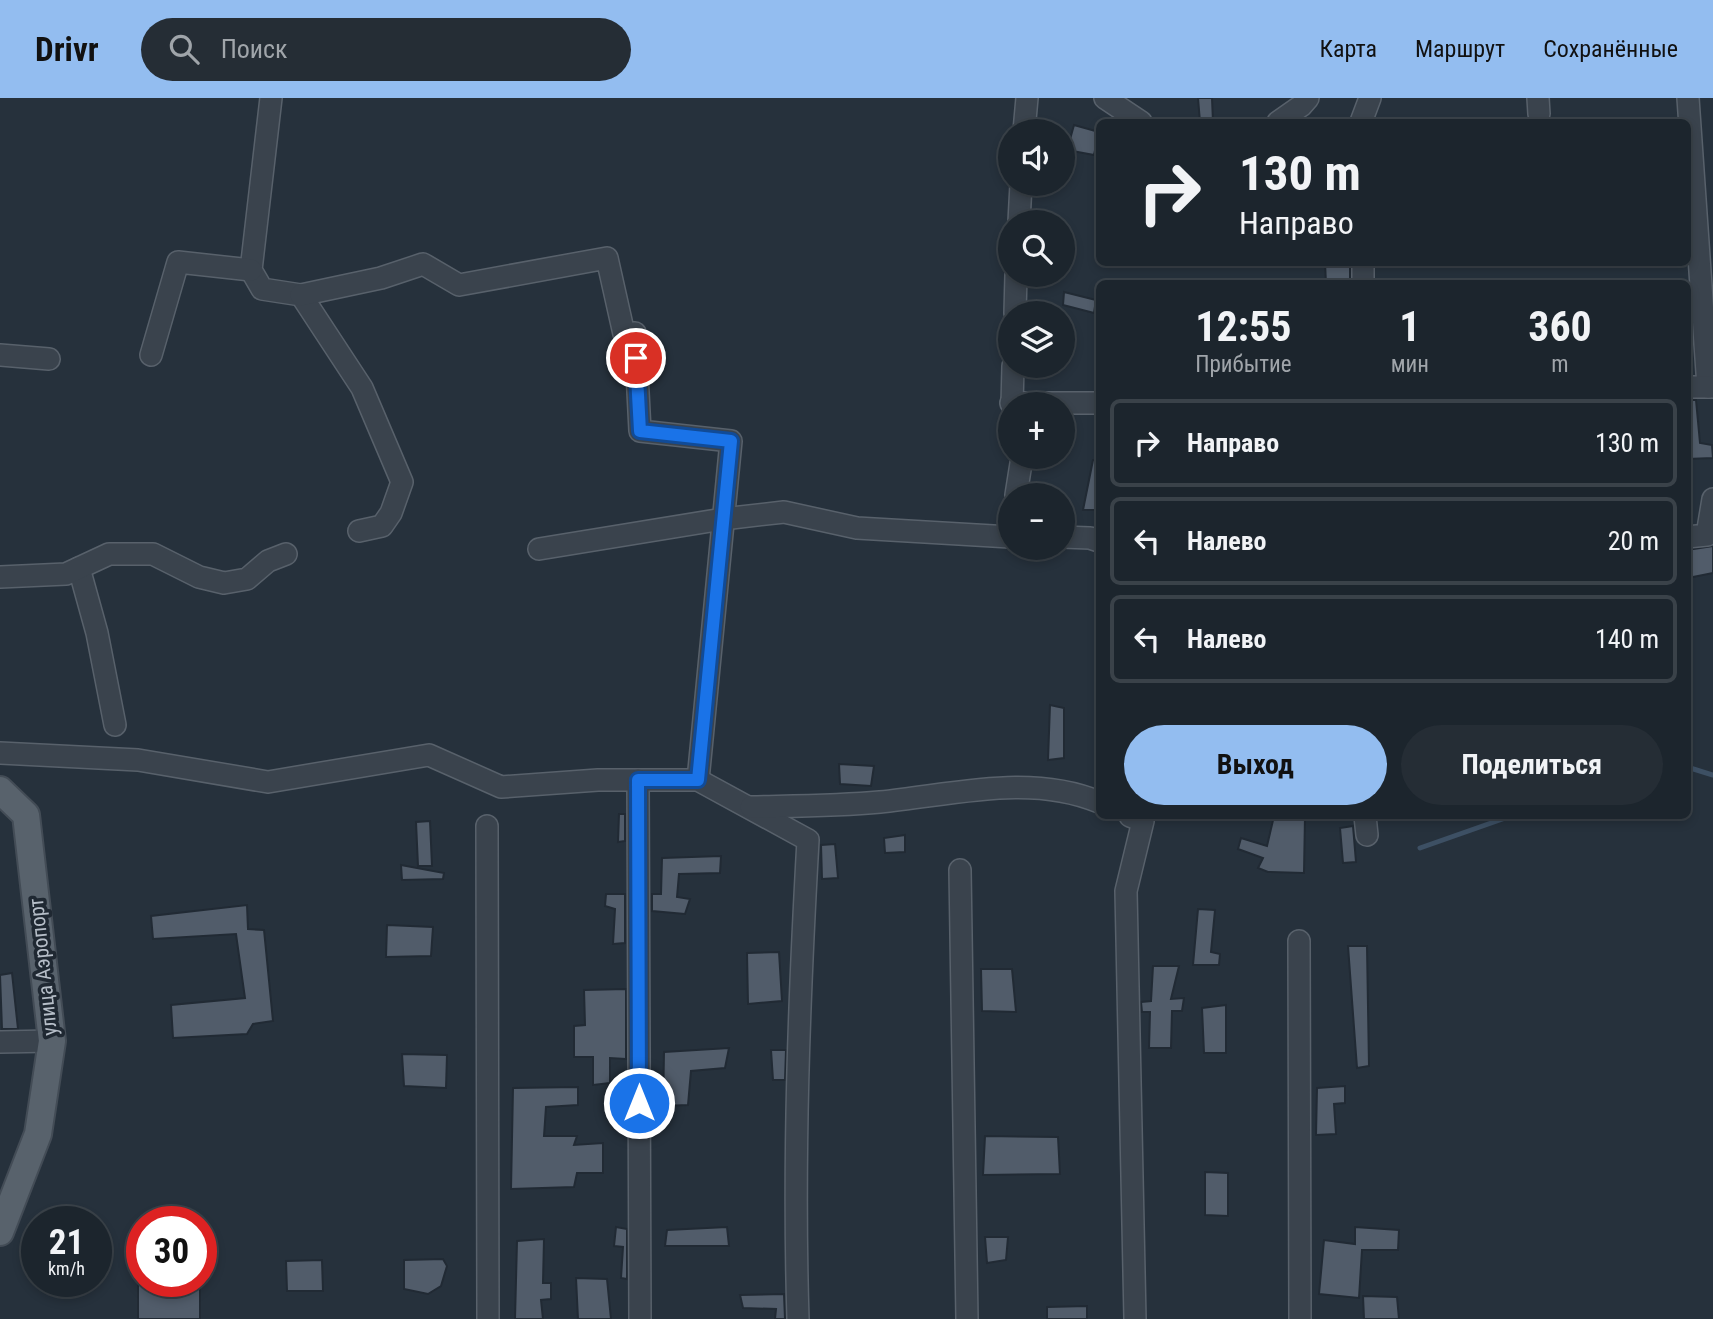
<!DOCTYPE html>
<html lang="ru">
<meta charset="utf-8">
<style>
body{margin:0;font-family:"Roboto Condensed",sans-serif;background:#252d35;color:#f1f3f6;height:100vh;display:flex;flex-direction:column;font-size:26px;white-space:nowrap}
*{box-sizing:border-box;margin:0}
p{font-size:23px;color:#a0a5aa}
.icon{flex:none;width:38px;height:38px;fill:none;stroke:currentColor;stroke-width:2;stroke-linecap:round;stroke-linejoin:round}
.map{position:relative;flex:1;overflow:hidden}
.panel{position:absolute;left:1096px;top:182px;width:595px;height:539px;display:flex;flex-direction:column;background:#1c252d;border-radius:10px;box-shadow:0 4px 10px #0003,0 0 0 2px #3a4249}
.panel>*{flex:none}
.banner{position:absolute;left:1096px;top:21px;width:595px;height:147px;border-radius:10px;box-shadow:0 4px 10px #0003,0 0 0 2px #3a4249;background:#1c252d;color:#f1f3f6;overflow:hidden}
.controls{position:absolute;left:998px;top:21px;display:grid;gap:14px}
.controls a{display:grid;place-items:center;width:77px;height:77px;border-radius:50%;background:#1c252d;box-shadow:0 4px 10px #0003,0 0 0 2px #3a4249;font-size:35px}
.speed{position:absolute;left:21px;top:1108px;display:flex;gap:14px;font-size:35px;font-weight:700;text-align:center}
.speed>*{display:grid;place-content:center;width:91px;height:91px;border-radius:50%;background:#1c252d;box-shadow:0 4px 10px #0003,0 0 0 2px #3a4249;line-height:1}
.speed small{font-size:18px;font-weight:400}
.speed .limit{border:10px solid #d22;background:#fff;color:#111}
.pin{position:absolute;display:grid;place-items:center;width:60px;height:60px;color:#fff;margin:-30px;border:4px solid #fff;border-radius:50%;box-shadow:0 2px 7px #0007}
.me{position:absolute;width:77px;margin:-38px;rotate:0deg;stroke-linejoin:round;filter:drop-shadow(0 0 5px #0008)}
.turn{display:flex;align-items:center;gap:24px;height:147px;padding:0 28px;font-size:32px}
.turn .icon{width:91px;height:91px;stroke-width:2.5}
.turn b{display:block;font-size:49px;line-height:60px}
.eta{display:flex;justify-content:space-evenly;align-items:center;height:119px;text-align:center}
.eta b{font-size:42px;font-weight:700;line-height:49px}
.action{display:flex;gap:14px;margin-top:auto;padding:14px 28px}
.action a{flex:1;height:80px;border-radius:42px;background:#93bdf0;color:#111;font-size:28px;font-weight:700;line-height:80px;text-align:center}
.action a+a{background:#252d35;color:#f1f3f6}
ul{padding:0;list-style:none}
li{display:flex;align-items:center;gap:21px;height:88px;margin:0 14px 10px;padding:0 14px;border:4px solid #3a4249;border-radius:10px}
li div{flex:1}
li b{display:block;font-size:26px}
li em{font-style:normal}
header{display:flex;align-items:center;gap:42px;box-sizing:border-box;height:98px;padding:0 35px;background:#93bdf0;color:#111}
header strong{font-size:33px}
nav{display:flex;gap:38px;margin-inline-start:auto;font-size:24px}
.search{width:490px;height:63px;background:#252d35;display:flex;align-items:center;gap:18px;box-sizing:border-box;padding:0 24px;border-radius:38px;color:#a0a5aa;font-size:26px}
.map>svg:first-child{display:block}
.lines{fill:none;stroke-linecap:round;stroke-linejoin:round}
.stream{stroke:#3d5064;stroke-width:5}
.building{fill:#515c6a;stroke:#212a34;stroke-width:2}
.minor-casing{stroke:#58616b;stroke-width:24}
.major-casing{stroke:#434c56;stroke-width:30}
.minor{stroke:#3a434d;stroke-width:21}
.major{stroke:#58626c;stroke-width:26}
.route-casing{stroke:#114b97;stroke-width:18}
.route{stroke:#1a73e8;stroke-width:12}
.labels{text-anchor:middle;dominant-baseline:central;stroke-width:7;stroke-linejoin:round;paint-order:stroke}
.street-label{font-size:21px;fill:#b6bec8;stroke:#1f2832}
</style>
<header>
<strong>Drivr</strong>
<div class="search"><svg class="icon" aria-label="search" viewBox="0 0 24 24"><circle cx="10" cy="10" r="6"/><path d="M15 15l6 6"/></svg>Поиск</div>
<nav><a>Карта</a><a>Маршрут</a><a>Сохранённые</a></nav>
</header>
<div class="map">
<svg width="1713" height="1221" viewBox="0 0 1713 1221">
<rect width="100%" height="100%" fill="#26313c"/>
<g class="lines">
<g class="stream">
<polyline points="1687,669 1713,677"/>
<polyline points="1420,750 1511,718"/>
</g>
</g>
<g class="building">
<polygon points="1198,0 1212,0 1213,24 1200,24"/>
<polygon points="1074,27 1099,34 1094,57 1067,52"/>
<polygon points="1325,164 1350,164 1350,186 1326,186"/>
<polygon points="1064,194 1096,202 1094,215 1063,207"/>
<polygon points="1687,302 1696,302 1700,345 1712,347 1713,360 1687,361"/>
<polygon points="1093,362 1099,362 1097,412 1083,412"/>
<polygon points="1713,448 1713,475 1688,480 1687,452"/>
<polygon points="1050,607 1064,610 1064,660 1048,662"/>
<polygon points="839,666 874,668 871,688 840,686"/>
<polygon points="619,716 625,716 625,743 618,744"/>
<polygon points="1274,718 1305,718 1304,775 1268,774 1258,770 1263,760 1238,751 1241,740 1267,748"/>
<polygon points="430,723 432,768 418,768 416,724"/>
<polygon points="1353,728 1356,764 1343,765 1340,730"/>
<polygon points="905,737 905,754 885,755 884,740"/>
<polygon points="835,746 838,780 822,781 821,747"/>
<polygon points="721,758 720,775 679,776 677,799 690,801 685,816 652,813 652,796 661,796 662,760"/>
<polygon points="401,767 444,775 443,781 402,782"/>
<polygon points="606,796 625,796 625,845 613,846 615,811 605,808"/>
<polygon points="247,807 248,831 264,832 273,923 253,926 247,936 173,940 171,907 245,900 236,836 153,841 151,818"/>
<polygon points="1198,811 1215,812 1211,854 1220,856 1219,867 1193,867"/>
<polygon points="387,827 433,829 431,858 386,859"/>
<polygon points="1348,848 1367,848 1369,968 1357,970"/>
<polygon points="779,854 782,903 748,906 747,855"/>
<polygon points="1153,868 1179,868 1171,901 1184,900 1182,913 1172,913 1171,950 1149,950 1150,914 1142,914 1141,904 1151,903"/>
<polygon points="981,871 1012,871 1016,914 982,913"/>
<polygon points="12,875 18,931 2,931 0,877"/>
<polygon points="626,891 626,961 610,960 610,985 593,987 593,959 574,959 574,928 585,927 584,892"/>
<polygon points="1226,907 1226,955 1204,955 1202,910"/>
<polygon points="729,950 725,970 691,973 688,1007 663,1008 664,954"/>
<polygon points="771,952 786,952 785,982 773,982"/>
<polygon points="402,956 447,957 446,990 404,988"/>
<polygon points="1345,988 1345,1005 1334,1006 1336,1036 1316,1037 1317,990"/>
<polygon points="578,989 578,1007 546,1009 544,1038 577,1038 574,1047 603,1045 603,1075 577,1075 574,1089 511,1091 513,990"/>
<polygon points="985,1038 1058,1039 1060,1076 983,1077"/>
<polygon points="1205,1074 1228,1075 1228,1118 1205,1117"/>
<polygon points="616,1129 627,1131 627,1181 621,1180 623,1149 614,1148"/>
<polygon points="727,1129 729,1148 665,1148 667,1132"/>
<polygon points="1355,1129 1399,1132 1398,1152 1362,1152 1359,1200 1319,1196 1324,1142 1355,1146"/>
<polygon points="985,1139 1008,1139 1006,1162 987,1165"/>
<polygon points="544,1141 543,1185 551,1185 551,1201 541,1202 543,1221 515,1221 517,1143"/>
<polygon points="443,1161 447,1168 441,1188 428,1196 404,1191 404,1162"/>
<polygon points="322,1162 323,1193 287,1193 286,1163"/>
<polygon points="576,1180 607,1181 611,1221 578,1221"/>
<rect x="138" y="1183" width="62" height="38"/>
<polygon points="784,1196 785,1221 775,1221 776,1211 743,1210 740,1197"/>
<polygon points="1363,1198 1397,1199 1399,1221 1364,1221"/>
<polygon points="1087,1208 1087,1221 1047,1221 1047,1209"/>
</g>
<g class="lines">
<defs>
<g id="minor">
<polyline points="271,0 251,172 262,191 301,197 362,290 402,384 391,415 382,428 359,433"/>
<polyline points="1105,0 1141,24"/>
<polyline points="1538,0 1539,16"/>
<polyline points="1688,0 1708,289 1713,289"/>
<polyline points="1278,24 1301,8 1308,0"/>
<polyline points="1361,24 1370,0"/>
<polyline points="1024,33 1027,0"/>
<polyline points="1019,124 1021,86"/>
<polyline points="1363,186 1363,164"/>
<polyline points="301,197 381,180 423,166 459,187 607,160 624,236 635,235 640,333 731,343 698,682"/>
<polyline points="1015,215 1016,177"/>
<polyline points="0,257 49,261"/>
<polyline points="151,257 178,164 251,172"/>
<polyline points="1687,289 1708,289"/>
<polyline points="1011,305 1099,305"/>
<polyline points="1012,306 1013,268"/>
<polyline points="1016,397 1022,359"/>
<polyline points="1062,439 1090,440 1099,443"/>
<polyline points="1687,439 1707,437 1713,401"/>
<polyline points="539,451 723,421 784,414 857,430 1010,439"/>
<polyline points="79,470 97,535 115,627"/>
<polyline points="0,479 66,476 109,456 153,456 199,479 224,485 247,481 268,463 286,456"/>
<path d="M 0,655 L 138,662 L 268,684 L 429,657 L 501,689 L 598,682 L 698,682 L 808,742 C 799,902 793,1061 798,1221"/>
<polyline points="638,682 640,1221"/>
<path d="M 751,709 C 794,708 837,708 880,704 C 952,697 1030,675 1099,704"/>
<polyline points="1130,718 1143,723 1126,793 1135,1221"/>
<polyline points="1365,718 1367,737"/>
<polyline points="487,728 488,1221"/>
<polyline points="960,772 967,1221"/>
<polyline points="1299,843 1300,1221"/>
<polyline points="0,944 52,943"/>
</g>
<polyline id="major" points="0,692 26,717 52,943 38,1036 0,1134"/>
</defs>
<use href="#minor" class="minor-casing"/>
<use href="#major" class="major-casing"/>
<use href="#minor" class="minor"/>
<use href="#major" class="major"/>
</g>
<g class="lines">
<defs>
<polyline id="route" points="636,260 640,333 731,343 698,682 638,682 639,1005"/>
</defs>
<use href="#route" class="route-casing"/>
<use href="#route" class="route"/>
</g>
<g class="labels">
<g class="street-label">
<text transform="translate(43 869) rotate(-96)">улица Аэропорт</text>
</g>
</g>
</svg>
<div class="controls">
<a><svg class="icon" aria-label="sound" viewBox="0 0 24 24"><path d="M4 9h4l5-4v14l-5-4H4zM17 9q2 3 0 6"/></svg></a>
<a><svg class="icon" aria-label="search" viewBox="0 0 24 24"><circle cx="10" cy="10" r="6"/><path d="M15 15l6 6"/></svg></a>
<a><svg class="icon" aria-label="layers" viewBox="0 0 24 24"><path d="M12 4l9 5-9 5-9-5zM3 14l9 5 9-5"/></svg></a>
<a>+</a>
<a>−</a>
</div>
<div class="speed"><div>21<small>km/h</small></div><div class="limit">30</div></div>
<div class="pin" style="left:636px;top:260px;background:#d93025"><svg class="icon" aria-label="arrive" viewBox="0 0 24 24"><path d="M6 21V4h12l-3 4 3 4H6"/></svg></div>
<svg class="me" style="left:639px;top:1005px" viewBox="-20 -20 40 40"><circle r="17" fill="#1a73e8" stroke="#fff" stroke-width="3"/><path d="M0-11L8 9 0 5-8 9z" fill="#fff"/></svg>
<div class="banner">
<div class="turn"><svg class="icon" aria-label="right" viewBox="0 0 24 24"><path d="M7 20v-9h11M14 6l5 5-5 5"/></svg><div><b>130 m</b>Направо</div></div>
</div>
<section class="panel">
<div class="eta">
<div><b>12:55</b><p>Прибытие</p></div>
<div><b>1</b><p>мин</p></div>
<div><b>360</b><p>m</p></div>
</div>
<ul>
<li><svg class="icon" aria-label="right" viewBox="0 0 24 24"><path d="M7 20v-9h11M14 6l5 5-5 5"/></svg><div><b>Направо</b></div><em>130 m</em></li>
<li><svg class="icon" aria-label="left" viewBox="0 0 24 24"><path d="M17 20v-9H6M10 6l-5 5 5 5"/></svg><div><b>Налево</b></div><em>20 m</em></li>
<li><svg class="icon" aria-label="left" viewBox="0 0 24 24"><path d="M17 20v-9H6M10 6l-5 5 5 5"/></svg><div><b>Налево</b></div><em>140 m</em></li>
</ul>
<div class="action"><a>Выход</a><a>Поделиться</a></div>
</section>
</div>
